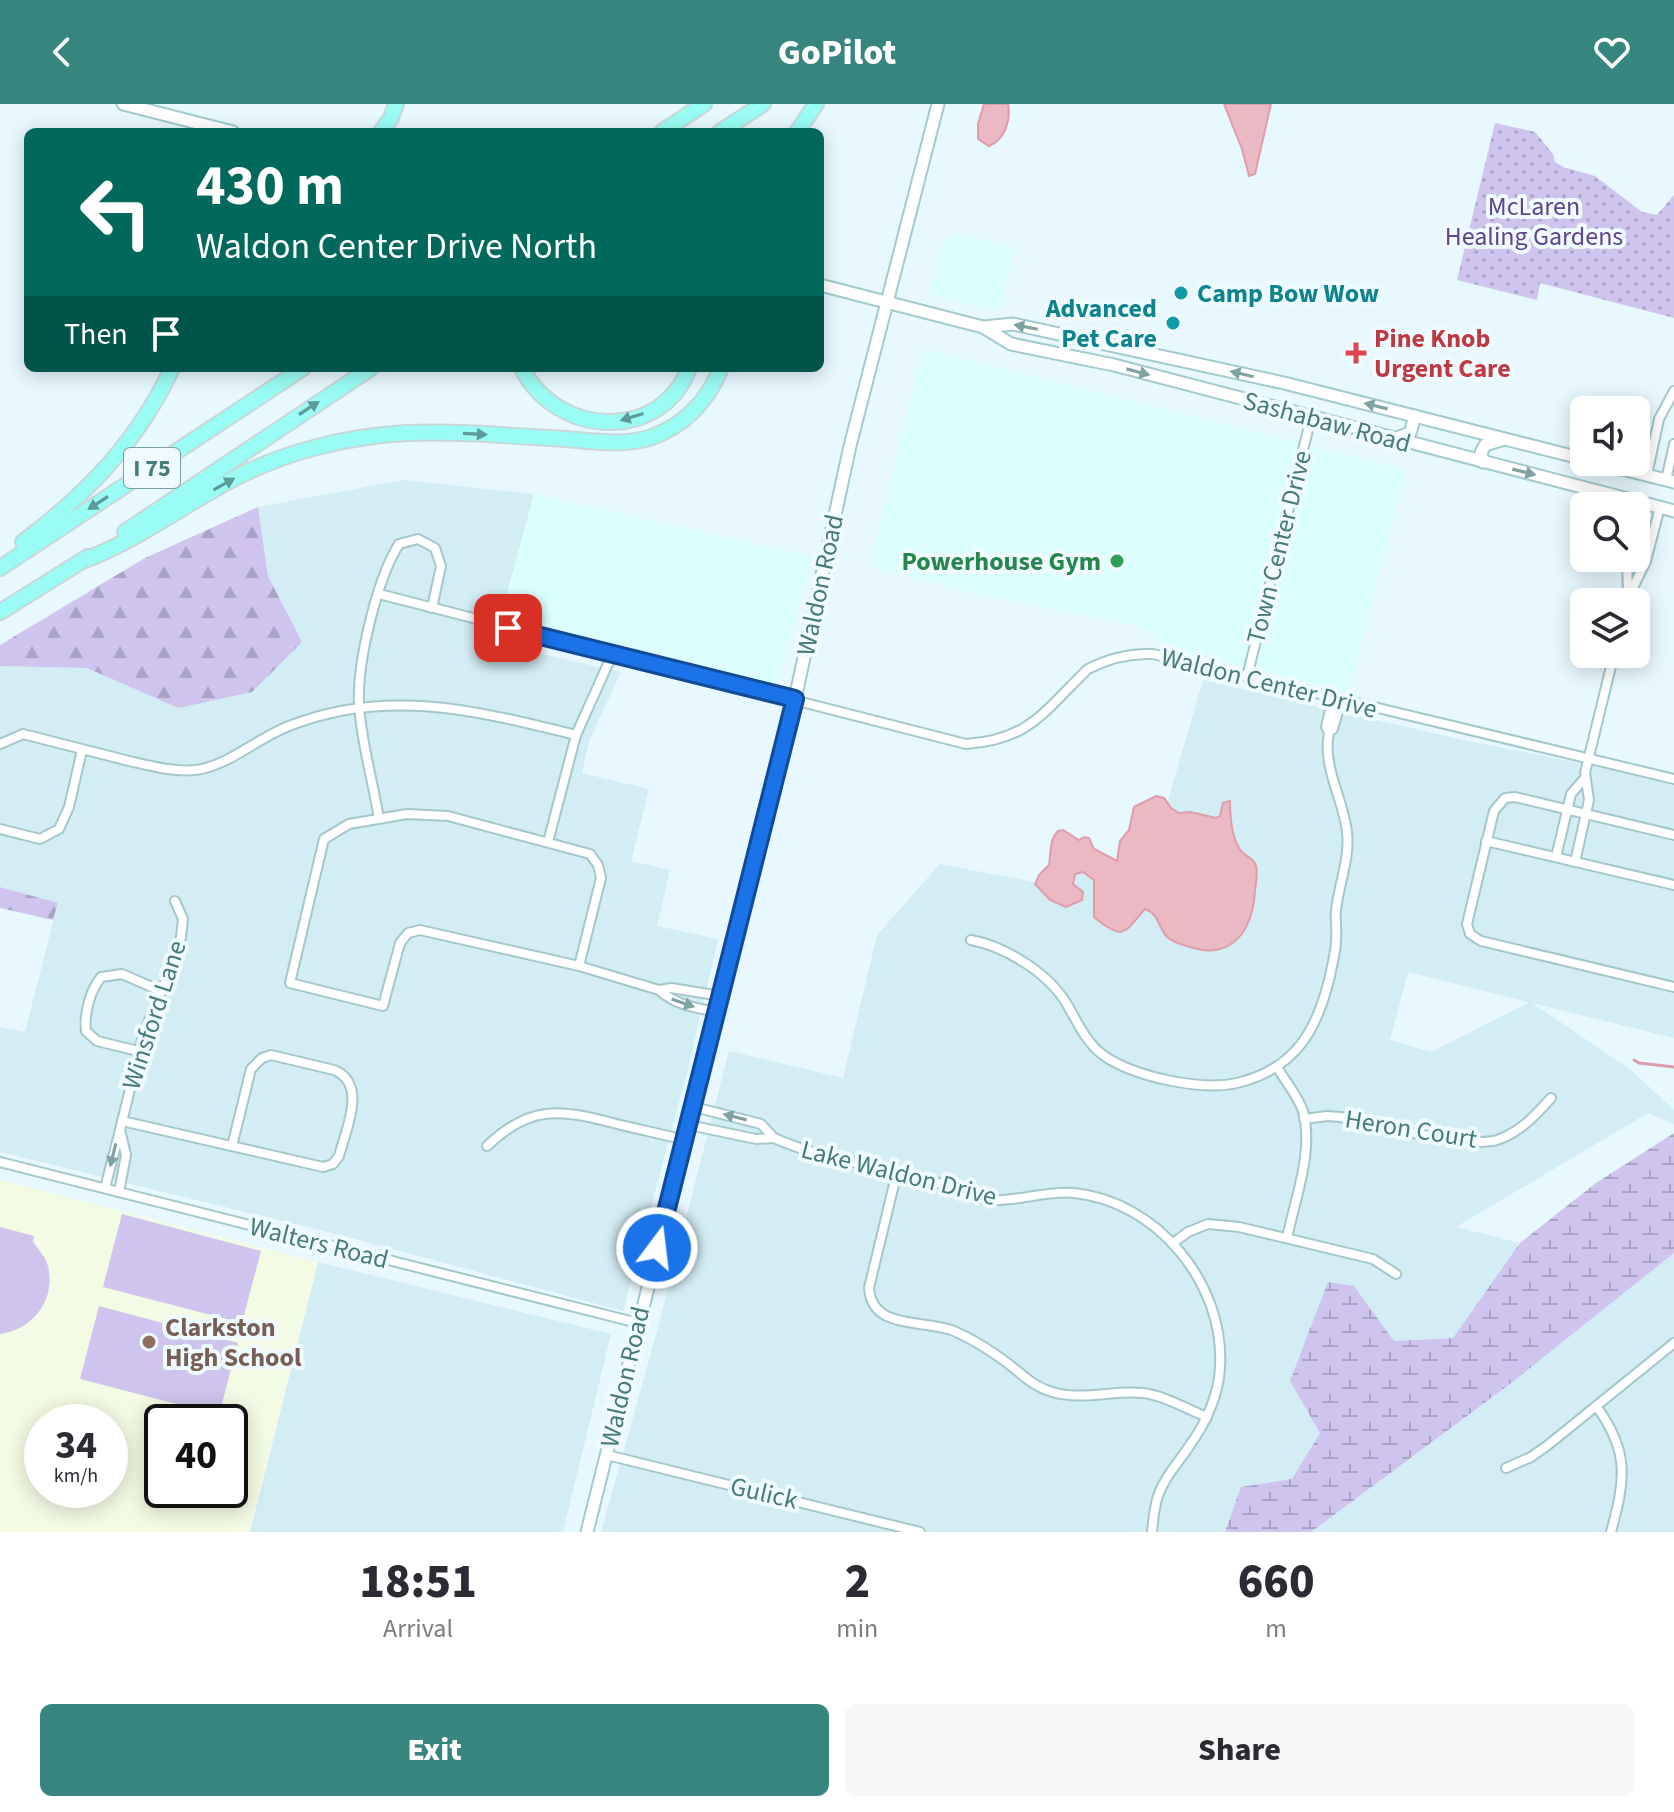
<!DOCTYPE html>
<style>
body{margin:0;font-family:"Source Sans 3",sans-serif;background:#f7f7f7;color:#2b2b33;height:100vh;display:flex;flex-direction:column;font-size:30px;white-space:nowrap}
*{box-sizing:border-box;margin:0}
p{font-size:26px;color:#7c7c81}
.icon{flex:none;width:44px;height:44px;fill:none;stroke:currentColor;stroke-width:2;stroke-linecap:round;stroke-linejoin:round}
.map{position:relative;height:1428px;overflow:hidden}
.panel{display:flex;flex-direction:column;background:#fff;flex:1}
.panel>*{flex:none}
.hud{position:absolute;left:24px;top:24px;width:800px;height:244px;border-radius:12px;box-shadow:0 4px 20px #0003;background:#00695c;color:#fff;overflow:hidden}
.tools{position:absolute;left:1570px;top:292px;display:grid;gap:16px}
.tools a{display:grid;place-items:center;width:80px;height:80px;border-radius:12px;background:#fff;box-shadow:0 4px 20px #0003;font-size:40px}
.speed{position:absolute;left:24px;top:1300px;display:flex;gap:16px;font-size:40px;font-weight:700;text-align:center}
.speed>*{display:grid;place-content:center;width:104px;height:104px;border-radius:50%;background:#fff;box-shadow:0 4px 20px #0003;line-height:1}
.speed small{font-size:20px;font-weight:400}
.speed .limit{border:4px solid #111;border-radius:12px;background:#fff;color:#111}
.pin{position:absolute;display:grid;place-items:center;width:68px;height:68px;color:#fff;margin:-34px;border-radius:16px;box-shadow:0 4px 12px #0006}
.me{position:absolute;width:88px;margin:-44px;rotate:15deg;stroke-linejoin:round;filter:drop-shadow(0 0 6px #0008)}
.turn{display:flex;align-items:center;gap:28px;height:168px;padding:0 40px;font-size:36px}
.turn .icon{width:104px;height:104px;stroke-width:2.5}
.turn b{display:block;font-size:56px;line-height:68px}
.then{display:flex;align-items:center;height:76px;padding:0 40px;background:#0003;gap:16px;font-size:30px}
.eta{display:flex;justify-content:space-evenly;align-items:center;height:136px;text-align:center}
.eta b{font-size:48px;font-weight:800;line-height:56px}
.cta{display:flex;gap:16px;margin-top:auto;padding:16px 40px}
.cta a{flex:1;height:92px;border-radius:12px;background:#36857f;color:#fff;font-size:32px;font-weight:800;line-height:92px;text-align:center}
.cta a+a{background:#f7f7f7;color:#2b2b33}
header{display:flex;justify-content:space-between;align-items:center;height:104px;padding:0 40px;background:#36857f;color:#fff;font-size:36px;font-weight:800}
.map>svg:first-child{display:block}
.residential{fill:#d2edf4;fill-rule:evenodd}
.commercial{fill:#dbfffd}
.education{fill:#f4fbe4;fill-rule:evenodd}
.grass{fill:#cec4ee}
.forest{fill:url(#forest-firs)}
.wetland{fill:url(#wetland-marsh)}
.garden{fill:url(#garden-dots)}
.water{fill:#eab9c3;stroke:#dd9eaa;stroke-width:2}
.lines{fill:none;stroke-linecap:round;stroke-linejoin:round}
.stream{stroke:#dd9eaa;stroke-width:3}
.street-casing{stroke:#a3c7cb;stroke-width:12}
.secondary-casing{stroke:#a2cacf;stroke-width:15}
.highway-casing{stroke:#c8d7d7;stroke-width:18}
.street{stroke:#fff;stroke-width:8}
.secondary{stroke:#fff;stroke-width:11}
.highway{stroke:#99fdf5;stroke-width:14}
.oneway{fill:#7fa2a3}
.oneway2{fill:#5c9b9a}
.route-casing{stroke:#114b97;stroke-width:20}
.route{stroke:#1a73e8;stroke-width:14}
.culture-dot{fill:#0f9aa8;stroke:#f0fbff;stroke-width:3}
.health-dot{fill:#e0444e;stroke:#f0fbff;stroke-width:3}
.leisure-dot{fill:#2e9e5b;stroke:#f0fbff;stroke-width:3}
.education-dot{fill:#8d6e63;stroke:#f0fbff;stroke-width:3}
.labels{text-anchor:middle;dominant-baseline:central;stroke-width:8;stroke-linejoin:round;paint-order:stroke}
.shield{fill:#f0fbff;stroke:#7aa1a3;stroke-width:2}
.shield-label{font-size:24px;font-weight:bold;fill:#487a7b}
.park-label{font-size:26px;fill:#5f448f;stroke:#f0fbff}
.culture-label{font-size:26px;font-weight:bold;fill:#0d838f;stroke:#f0fbff;text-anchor:start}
.health-label{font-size:26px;font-weight:bold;fill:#be3a42;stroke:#f0fbff;text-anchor:start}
.street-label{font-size:26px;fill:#487a7b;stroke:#f0fbff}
.leisure-label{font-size:26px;font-weight:bold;fill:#27864d;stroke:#f0fbff;text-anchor:end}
.education-label{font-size:26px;font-weight:bold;fill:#785e54;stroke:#f0fbff;text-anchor:start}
</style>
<header><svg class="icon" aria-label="back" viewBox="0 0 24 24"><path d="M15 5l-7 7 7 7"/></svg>GoPilot<svg class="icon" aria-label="heart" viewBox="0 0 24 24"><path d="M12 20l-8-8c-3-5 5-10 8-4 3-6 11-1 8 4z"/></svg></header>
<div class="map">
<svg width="1674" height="1428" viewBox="0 0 1674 1428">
<defs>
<pattern id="forest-firs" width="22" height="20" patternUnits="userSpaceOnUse" patternTransform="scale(2)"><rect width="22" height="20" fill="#cec4ee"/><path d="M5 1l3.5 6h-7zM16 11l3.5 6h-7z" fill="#a9a4c6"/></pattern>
<pattern id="wetland-marsh" width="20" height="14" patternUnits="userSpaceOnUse" patternTransform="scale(2)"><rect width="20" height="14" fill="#cec4ee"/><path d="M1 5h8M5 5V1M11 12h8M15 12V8" fill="none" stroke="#a9a4c6"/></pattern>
<pattern id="garden-dots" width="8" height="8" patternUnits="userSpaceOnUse" patternTransform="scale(2)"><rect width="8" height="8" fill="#cec4ee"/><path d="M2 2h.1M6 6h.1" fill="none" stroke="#a9a4c6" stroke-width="1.8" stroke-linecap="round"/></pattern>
</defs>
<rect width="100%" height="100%" fill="#e7f8fe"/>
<g class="residential">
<polygon points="404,376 534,390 494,539 621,568 589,637 582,669 649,685 631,757 670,766 657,822 718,835 688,965 623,1207 348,1133 0,1048 0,923 25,928 58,799 0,783 0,562 87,564 178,604 302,538 268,472 258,403"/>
<path d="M 1203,576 L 1463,636 L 1674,678 L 1674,934 L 1532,899 L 1631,966 L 1674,1006 L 1674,1020 L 1648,1009 L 1456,1123 L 1520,1139 L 1453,1234 L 1394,1237 L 1354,1182 L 1290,1277 L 1320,1329 L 1292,1376 L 1241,1383 L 1225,1428 L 601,1428 L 656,1231 L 729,947 L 843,974 L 877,831 L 940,760 L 1050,781 L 1069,751 L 1143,782 ZM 1408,868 L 1528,898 L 1528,899 L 1431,948 L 1390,936 Z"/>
<polygon points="1674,1149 1674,1428 1311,1428 1510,1280"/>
<polygon points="318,1158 611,1230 563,1428 250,1428"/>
</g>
<g class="commercial">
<polygon points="953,128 1015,144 1000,202 996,206 937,193 931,185 942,142"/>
<polygon points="923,245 1405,366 1349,588 1172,545 1136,521 978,490 870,462"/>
<polygon points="534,390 812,453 776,581 500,516"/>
</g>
<path class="education" d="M 0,1076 L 318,1158 L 250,1428 L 0,1428 ZM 42,1318 L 110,1318 L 110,1386 L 42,1386 ZM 162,1318 L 230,1318 L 230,1386 L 162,1386 Z"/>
<g class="grass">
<polygon points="122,1110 261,1147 242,1219 103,1183"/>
<path d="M 0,1123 L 34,1132 L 33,1138 C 38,1145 44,1151 47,1159 C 58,1193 34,1226 0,1230 Z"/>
<polygon points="99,1202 238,1239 219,1311 80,1275"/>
</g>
<g class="forest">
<polygon points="258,403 268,472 302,538 252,588 178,604 87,564 0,562 0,541 145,454"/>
<polygon points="0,783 58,799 53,816 0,804"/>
</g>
<polygon class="wetland" points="1674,1029 1674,1149 1510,1280 1311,1428 1225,1428 1241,1383 1292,1375 1320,1329 1290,1277 1328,1178 1354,1182 1394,1237 1453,1234 1520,1139 1596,1079"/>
<polygon class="garden" points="1495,19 1535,28 1553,50 1555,58 1563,63 1595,72 1642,108 1657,111 1674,91 1674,214 1540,179 1537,196 1457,176"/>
<g class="water">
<path d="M 984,0 L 1008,0 C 1011,17 1005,35 989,42 L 978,35 L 978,20 Z"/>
<polygon points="1224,0 1271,0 1255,70 1249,72 1242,45"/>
<path d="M 1156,692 L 1164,694 L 1171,704 L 1179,709 L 1191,708 L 1216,714 L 1220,712 L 1223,699 L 1230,697 C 1230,713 1231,737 1243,749 C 1248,754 1254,754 1256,762 C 1258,769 1256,779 1255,786 C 1253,825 1233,857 1190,843 C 1183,841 1172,838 1167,833 C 1158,823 1159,810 1145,805 C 1125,827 1125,839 1094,813 L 1094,776 L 1083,768 L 1075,770 L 1073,780 L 1083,788 L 1082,796 L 1066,803 L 1050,796 L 1035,780 L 1039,771 L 1049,761 C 1051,750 1049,736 1058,727 L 1063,726 L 1079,736 L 1084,733 L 1089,734 L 1094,745 L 1117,757 L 1120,737 L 1129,726 L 1134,703 Z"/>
</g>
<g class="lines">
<polyline class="stream" points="1634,956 1639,959 1674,963"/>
<defs>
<g id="street">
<polyline points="1647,371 1659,315 1674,287"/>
<polyline points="1666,376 1674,340"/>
<polyline points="1636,415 1640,398"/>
<polyline points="1627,454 1628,491"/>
<path d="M 379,490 L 966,640 C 1030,636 1045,606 1088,565 C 1109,554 1129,549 1153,550 L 1674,675"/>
<polyline points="1626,498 1646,457 1660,403"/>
<polyline points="1247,573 1311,314"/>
<polyline points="1333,594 1326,623 1329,628 1333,625 1341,597"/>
<path d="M 0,640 L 23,630 C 58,639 93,648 129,657 C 151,662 173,668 195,666 C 227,663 259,633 289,622 C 387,583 478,607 576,631"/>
<path d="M 379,715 C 373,677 361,638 359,600 C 357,558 377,475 399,440 L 418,435 L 435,444 L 441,462 L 432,504"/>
<polyline points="0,725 40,735 59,725 69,703 82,646"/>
<polyline points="1674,731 1515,693 1505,694 1494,707 1467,820 1470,830 1481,837 1674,883"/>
<polyline points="1486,737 1674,781"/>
<polyline points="548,738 576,631 612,551"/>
<polyline points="1556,753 1571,690 1584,675"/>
<polyline points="1575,758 1589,696 1585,669 1614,550"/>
<path d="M 971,836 C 1007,843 1050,870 1068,902 C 1078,920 1087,939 1103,951 C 1134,973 1201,987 1237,979 C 1295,965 1317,927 1330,872 C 1332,860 1336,848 1336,836 C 1337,826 1335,816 1336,806 C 1339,779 1350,755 1347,728 C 1343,693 1322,664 1329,628"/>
<polyline points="579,862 601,774 598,761 590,750 448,712 407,710 349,720 324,735 290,879 383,902 400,839 408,829 420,826 579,862 659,886"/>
<path d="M 717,908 C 696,904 675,901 659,886 L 671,884 L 721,892"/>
<path d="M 138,947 L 97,937 L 86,927 C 84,909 90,887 101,873 L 122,870 L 161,887"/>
<path d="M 1277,963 C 1285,977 1298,992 1303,1007 C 1314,1047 1295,1095 1287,1134"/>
<path d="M 1304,1015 L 1327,1012 L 1341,1013 C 1377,1020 1465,1045 1497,1036 C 1520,1028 1535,1012 1551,994"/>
<path d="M 122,1017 L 323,1063 L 333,1060 L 339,1052 C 346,1025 368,980 334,966 L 271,951 L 262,954 L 251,965 L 232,1042"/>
<polyline points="689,1021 756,1035 774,1034 761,1020 694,1003"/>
<polyline points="120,1026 144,928 175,855 181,833 183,815 175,797"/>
<path d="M 774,1034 C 823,1056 876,1061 927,1075 C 947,1081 968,1094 990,1096 C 1018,1098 1046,1086 1074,1089 C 1157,1097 1225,1180 1220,1263 C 1219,1290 1206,1319 1190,1341 C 1179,1358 1165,1372 1158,1392 C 1154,1404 1153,1416 1152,1428"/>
<path d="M 487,1042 C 530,1001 559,1005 613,1019 C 637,1025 661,1030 685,1036"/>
<polyline points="0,1058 638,1219"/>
<path d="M 897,1068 L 869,1184 C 872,1227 925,1215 954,1227 C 972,1235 990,1246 1006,1258 C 1022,1270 1032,1282 1052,1288 C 1083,1297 1113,1286 1143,1289 C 1166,1292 1186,1305 1207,1313"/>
<polyline points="105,1084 120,1026 126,1051 119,1088"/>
<polyline points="1173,1139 1188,1128 1208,1120 1239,1123 1373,1155 1396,1170"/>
<path d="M 1597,1303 C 1630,1349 1625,1376 1611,1428"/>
<polyline points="607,1351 920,1428"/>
<polyline points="1506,1364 1531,1353 1548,1341 1674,1239"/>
</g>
<g id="secondary">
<polyline points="123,0 233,28"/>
<polyline points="820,181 983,223 1011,240 1114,261 1674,407"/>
<polyline points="984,223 1013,220 1284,279 1584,355"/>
<polyline points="1394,335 1410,329 1415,312"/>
<polyline points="1483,358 1481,349 1485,341 1501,336"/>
<polyline points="1594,358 1674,378"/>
<polyline points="587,1428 795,595 850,342 938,0"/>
</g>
<g id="highway">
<polyline points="381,28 391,14 396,0"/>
<polyline points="662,28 704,0"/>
<polyline points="720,28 763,0"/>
<polyline points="797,28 816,0"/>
<path d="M 522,264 C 556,333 661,339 689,264"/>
<polyline points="125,428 371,264"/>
<path d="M 23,438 C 86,391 139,336 172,264"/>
<path d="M 82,457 C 137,437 184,400 237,373 C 288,347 349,332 407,329 C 459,327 512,332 565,335 C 592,337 623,342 649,334 C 683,323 708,297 721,264"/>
<polyline points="0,464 303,264"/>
<polyline points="0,508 88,453"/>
</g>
</defs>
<use href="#street" class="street-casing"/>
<use href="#secondary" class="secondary-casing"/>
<use href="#highway" class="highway-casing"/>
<use href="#street" class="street"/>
<use href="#secondary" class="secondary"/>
<use href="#highway" class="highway"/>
</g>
<defs><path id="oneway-solid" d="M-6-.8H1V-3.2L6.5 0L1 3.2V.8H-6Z" transform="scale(2)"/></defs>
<g class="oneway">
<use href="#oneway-solid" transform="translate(1026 223) rotate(-169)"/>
<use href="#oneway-solid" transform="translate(1138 268) rotate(15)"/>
<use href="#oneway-solid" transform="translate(1242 270) rotate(-167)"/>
<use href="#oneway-solid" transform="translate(1376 302) rotate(-166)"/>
<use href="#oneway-solid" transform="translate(1524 368) rotate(14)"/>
<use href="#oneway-solid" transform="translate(683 899) rotate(19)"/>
<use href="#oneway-solid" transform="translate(735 1013) rotate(-166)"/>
<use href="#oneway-solid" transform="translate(113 1051) rotate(104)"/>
</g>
<g class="oneway2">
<use href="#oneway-solid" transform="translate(309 304) rotate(-33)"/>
<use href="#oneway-solid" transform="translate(632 313) rotate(163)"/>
<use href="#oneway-solid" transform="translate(475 330) rotate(3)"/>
<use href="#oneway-solid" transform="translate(224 380) rotate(-29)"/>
<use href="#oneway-solid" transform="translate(98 399) rotate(147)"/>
</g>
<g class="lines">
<defs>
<polyline id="route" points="508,524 795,595 657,1144"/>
</defs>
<use href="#route" class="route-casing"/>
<use href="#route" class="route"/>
</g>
<g class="culture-dot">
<circle cx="1181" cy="189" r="8"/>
<circle cx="1173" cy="219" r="8"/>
</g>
<path class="health-dot" d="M1352 237h8v8h8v8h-8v8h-8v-8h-8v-8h8z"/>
<circle class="leisure-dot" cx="1117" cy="457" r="8"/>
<circle class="education-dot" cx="149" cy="1238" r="8"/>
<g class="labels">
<rect class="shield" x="124" y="344" width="56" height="40" rx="6"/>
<g class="shield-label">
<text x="152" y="364">I 75</text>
</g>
<g class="park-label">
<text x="1534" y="102">McLaren<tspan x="1534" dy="30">Healing Gardens</tspan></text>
</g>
<g class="culture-label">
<text x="1197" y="189">Camp Bow Wow</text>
<text x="1157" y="204" text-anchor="end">Advanced<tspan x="1157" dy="30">Pet Care</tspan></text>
</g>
<g class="health-label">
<text x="1374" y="234">Pine Knob<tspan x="1374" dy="30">Urgent Care</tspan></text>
</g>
<g class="street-label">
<text transform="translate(1327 318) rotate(15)">Sashabaw Road</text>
<text transform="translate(1279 443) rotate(-76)">Town Center Drive</text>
<text transform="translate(820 481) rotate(-78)">Waldon Road</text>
<text transform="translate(1269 579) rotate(14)">Waldon Center Drive</text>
<text transform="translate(154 911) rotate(-72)">Winsford Lane</text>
<text transform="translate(1411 1025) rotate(9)">Heron Court</text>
<text transform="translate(899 1069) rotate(14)">Lake Waldon Drive</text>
<text transform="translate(319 1139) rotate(14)">Walters Road</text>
<text transform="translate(625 1273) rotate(-77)">Waldon Road</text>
<text transform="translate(764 1389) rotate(13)">Gulick</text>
</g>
<g class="leisure-label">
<text x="1101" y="457">Powerhouse Gym</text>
</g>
<g class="education-label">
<text x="165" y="1223">Clarkston<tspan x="165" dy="30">High School</tspan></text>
</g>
</g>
</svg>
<div class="tools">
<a><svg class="icon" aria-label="sound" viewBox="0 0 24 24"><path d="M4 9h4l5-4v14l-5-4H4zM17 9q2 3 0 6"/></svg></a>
<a><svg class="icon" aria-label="search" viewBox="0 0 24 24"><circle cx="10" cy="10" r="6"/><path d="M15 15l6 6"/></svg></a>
<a><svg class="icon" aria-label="layers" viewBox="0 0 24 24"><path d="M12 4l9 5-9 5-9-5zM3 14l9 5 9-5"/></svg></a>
</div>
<div class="speed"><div>34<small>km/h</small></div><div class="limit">40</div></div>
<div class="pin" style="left:508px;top:524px;background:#d93025"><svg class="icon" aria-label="arrive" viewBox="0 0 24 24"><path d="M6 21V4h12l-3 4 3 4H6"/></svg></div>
<svg class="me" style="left:657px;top:1144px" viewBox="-20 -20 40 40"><circle r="17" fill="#1a73e8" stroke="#fff" stroke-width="3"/><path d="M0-11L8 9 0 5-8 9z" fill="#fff"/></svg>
<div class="hud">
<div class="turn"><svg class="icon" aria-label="left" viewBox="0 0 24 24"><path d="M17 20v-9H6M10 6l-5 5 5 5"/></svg><div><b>430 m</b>Waldon Center Drive North</div></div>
<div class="then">Then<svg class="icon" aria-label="arrive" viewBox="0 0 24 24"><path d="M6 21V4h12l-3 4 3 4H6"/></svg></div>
</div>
</div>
<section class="panel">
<div class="eta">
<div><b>18:51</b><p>Arrival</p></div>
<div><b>2</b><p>min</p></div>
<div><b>660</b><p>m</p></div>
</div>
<div class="cta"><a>Exit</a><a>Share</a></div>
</section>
